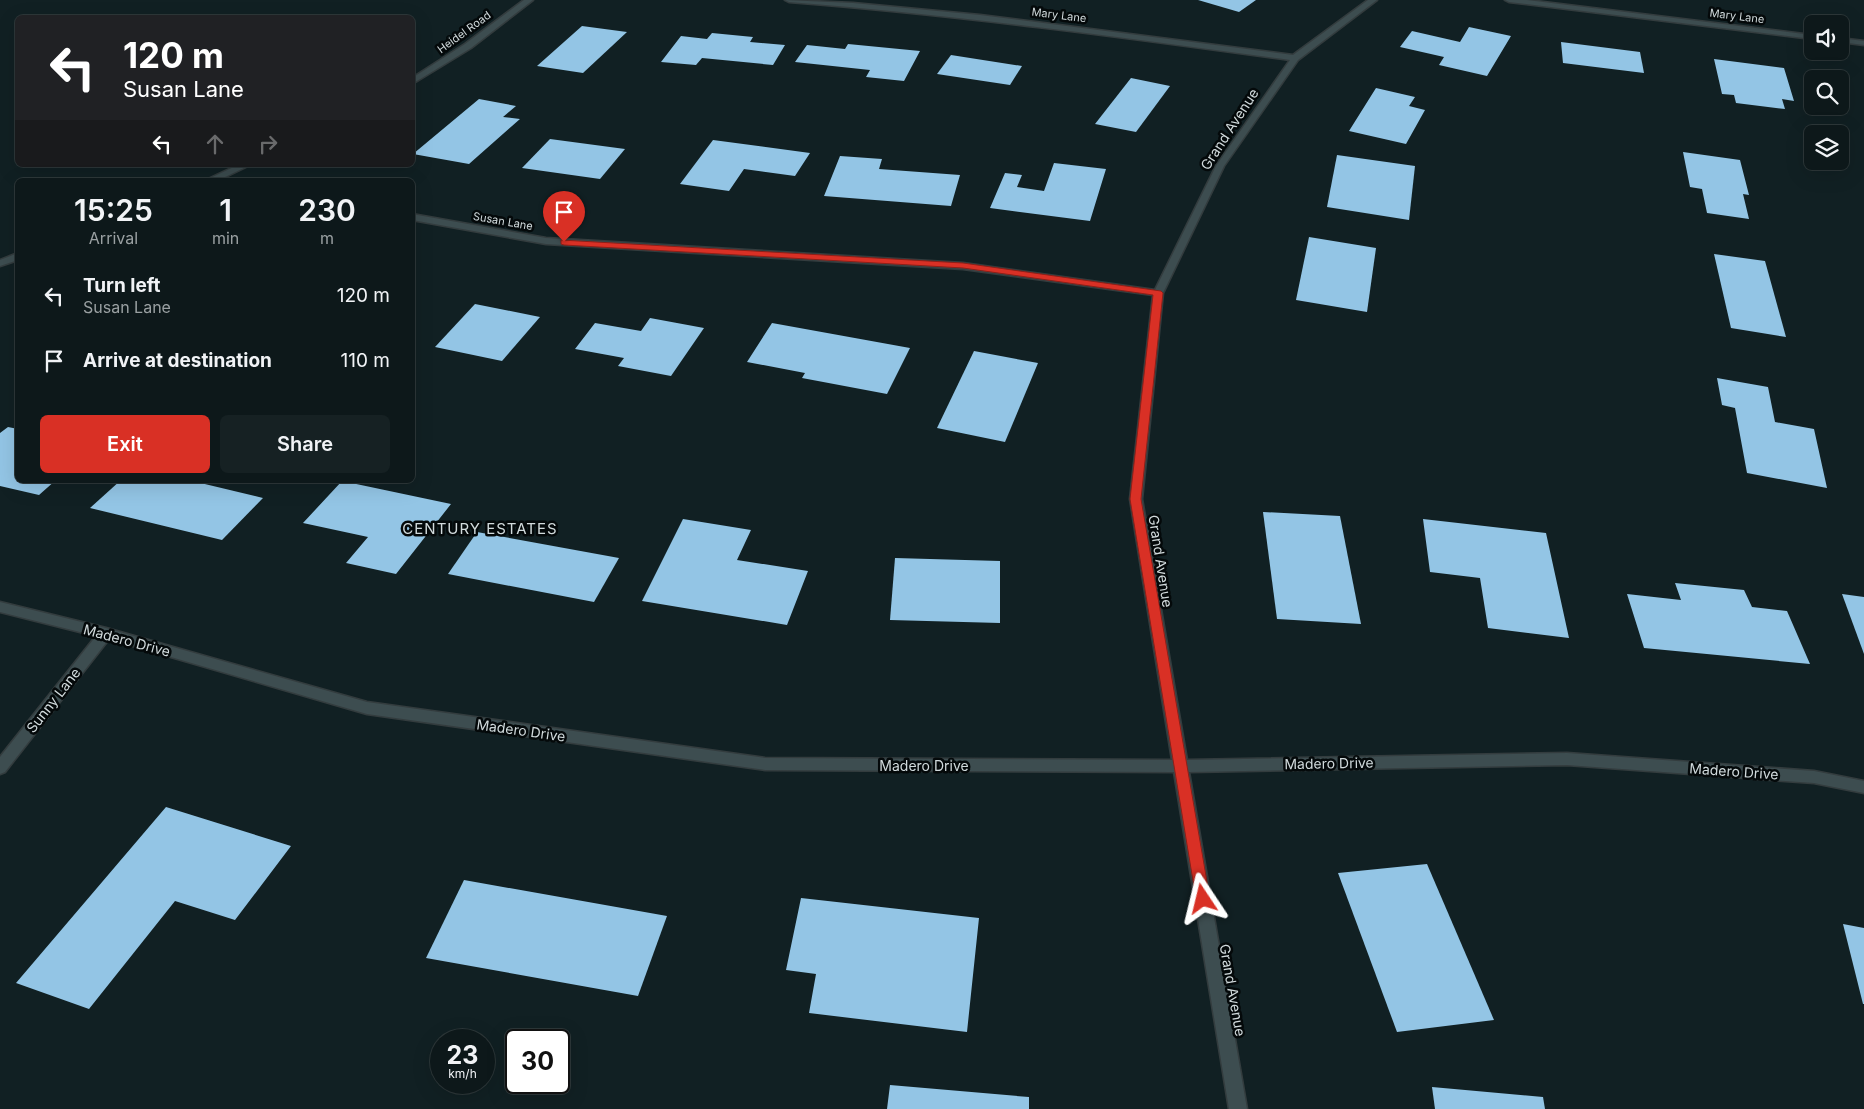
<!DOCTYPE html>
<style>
body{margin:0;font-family:Inter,sans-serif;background:#162123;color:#f1f3f6;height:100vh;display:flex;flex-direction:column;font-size:19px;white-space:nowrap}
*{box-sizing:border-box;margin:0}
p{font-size:16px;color:#9aa0a2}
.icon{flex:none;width:28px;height:28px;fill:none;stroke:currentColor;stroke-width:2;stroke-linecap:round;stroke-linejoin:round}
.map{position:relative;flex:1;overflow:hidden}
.sheet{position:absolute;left:15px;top:178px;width:400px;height:305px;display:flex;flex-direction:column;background:#0d181a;border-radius:8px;box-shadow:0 5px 20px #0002,0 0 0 1px #2d3739}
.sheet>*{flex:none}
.guide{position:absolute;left:15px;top:15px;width:400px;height:152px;border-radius:8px;box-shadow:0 5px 20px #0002,0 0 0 1px #2d3739;background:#202124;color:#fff;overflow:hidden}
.buttons{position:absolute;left:1804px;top:15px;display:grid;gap:10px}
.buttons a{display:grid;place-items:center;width:45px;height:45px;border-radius:8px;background:#0d181a;box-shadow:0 5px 20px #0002,0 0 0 1px #2d3739;font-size:25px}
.speed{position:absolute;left:430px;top:1029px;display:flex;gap:10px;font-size:25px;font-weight:700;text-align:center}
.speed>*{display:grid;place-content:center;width:65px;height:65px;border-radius:50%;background:#0d181a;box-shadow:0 5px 20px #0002,0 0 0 1px #2d3739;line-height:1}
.speed small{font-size:12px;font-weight:400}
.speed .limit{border:2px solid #111;border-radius:8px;background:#fff;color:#111}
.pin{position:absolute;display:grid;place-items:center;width:42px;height:42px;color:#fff;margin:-51px -21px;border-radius:50% 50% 50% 0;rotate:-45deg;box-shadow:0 0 5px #0007}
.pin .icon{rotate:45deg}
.me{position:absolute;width:55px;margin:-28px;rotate:350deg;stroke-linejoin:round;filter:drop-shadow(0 0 4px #0008)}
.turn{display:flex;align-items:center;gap:18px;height:105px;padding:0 25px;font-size:22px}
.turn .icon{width:65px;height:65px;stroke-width:2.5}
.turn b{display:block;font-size:35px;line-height:42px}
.lanes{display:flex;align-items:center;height:48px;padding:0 25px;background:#0003;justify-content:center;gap:25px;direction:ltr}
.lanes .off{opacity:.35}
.eta{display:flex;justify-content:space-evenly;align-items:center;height:85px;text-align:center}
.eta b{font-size:30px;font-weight:600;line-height:35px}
.cta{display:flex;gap:10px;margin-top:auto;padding:10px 25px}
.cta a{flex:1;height:58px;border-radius:8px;background:#d93025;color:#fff;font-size:20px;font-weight:600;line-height:58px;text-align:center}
.cta a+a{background:#162123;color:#f1f3f6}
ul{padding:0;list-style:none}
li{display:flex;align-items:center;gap:15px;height:65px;padding:0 25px}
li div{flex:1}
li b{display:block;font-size:19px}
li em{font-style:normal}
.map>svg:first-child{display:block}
.building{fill:#93c5e5}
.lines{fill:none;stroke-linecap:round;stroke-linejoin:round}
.street-casing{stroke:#333c3e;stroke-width:3}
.street{fill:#3d4d50;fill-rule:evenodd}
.route{fill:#d93025;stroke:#8d1f18}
.labels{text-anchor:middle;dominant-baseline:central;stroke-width:5;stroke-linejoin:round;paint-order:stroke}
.far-street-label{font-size:11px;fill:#d1dadc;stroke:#04090a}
.street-label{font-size:14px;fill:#d1dadc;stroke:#04090a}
.neighbourhood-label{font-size:15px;letter-spacing:1px;fill:#d1dadc;stroke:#04090a}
</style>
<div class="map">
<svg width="1864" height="1109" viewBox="0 0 1864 1109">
<rect width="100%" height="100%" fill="#112023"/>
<g class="building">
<polygon points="1198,0 1256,0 1239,12"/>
<polygon points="582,26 627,32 583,73 537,66"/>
<polygon points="1469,27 1511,36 1487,76 1439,65 1444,57 1400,47 1412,31 1460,42"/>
<polygon points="712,33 753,37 750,42 785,45 773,65 702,58 696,65 661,62 681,36 707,39"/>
<polygon points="1561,42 1640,52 1644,73 1563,63"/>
<polygon points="848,44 920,51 904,81 866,77 870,70 795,62 807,45 845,49"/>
<polygon points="951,55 1022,66 1010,85 937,74"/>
<polygon points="1714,59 1784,68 1794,101 1782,99 1785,109 1736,103 1734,95 1722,94"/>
<polygon points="1131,78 1170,86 1136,132 1095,124"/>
<polygon points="1376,88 1415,97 1409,106 1425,110 1406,144 1349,131"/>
<polygon points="479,99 516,106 503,117 520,119 469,164 413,154"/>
<polygon points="550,139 625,149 600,179 522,168"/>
<polygon points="713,140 810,153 795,176 744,169 729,191 680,184"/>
<polygon points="1683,152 1740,160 1749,195 1743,194 1749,219 1707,213 1702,189 1690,187"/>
<polygon points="1337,155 1415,166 1409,220 1327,207"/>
<polygon points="840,156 882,159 879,169 960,175 951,206 824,196"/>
<polygon points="1054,163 1106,169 1090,221 990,208 1005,173 1022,175 1017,187 1044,191"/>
<polygon points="1309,237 1376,248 1367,312 1296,300"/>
<polygon points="1714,254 1765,261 1786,337 1731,328"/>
<polygon points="475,304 540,317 502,361 435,347"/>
<polygon points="650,318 704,328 671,376 618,366 624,358 575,349 595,323 641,331"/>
<polygon points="772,323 910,348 887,394 802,378 805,373 747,362"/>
<polygon points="974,351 1038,363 1005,442 937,428"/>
<polygon points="1717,378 1768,387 1775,422 1814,429 1827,488 1747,473 1735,408 1722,405"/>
<polygon points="8,427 18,429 18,480 56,480 39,495 0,486 0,433"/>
<polygon points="121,480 188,480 263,498 222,540 90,508"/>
<polygon points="342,481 451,504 396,574 346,563 368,537 303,523"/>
<polygon points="1263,512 1340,516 1361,624 1277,619"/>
<polygon points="683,519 751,530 737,560 808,571 787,625 642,601"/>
<polygon points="1423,519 1546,533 1569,638 1488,628 1480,578 1430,572"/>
<polygon points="477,532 619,558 594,602 448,574"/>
<polygon points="895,558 1000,561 1000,623 890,620"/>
<polygon points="1675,583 1744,590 1752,607 1787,611 1810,664 1644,648 1627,594 1681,600"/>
<polygon points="1842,594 1864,597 1864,654"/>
<polygon points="166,807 291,846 235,920 175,901 89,1009 16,983"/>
<polygon points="1427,864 1494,1020 1397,1032 1338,873"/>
<polygon points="464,880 667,916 638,996 426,958"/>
<polygon points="801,898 979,918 967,1032 809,1013 816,974 786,970"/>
<polygon points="1843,924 1864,928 1864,1004 1863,1004"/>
<polygon points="890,1085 1029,1097 1029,1109 887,1109"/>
<polygon points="1432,1087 1543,1097 1545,1109 1435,1109"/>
</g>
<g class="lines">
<defs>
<g id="street">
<polygon points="524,0 533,0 471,48 412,84 412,78 465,44"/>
<path d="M 785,0 L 853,3 L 980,15 L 1293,55 L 1368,0 L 1377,0 L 1298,60 L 1224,166 L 1163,293 L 1142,499 L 1187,760 L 1567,753 L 1814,771 L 1864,781 L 1864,793 L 1814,783 L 1567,765 L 1189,772 L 1247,1109 L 1229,1109 L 1174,772 L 765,770 L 367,714 L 109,639 L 5,772 L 0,774 L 0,757 L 96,636 L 0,612 L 0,602 L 106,628 L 367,702 L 765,758 L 1172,760 L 1130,499 L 1153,295 L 963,269 L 546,244 L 412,220 L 412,214 L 546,238 L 963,263 L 1155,290 L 1216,166 L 1290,60 C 1123,37 957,15 789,2 Z"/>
<polygon points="1505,0 1527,0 1812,35 1812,39 1509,2"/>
<polygon points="1840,38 1864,41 1864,45 1840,42"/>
<polygon points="238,165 250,165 219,180 206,180"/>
<polygon points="18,253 18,260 0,266 0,260"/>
</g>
</defs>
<use href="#street" class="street-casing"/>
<use href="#street" class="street"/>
</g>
<polygon class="route" points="561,240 963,263 1161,291 1163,293 1141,499 1210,899 1208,904 1203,906 1198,904 1196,899 1130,499 1153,295 963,268 564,245 561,244"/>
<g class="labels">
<g class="far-street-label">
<text transform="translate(1059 15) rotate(7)">Mary Lane</text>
<text transform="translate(1737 16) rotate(7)">Mary Lane</text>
<text transform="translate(464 32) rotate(-36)">Heidel Road</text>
<text transform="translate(503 221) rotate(10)">Susan Lane</text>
</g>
<g class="street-label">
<text transform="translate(1229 129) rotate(-57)">Grand Avenue</text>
<text transform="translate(1161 561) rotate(81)">Grand Avenue</text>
<text transform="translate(127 640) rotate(15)">Madero Drive</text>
<text transform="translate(53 700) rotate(-52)">Sunny Lane</text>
<text transform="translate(521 730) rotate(8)">Madero Drive</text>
<text transform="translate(1329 763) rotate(-1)">Madero Drive</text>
<text x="924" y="765">Madero Drive</text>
<text transform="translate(1734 771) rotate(4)">Madero Drive</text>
<text transform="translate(1233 990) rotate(80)">Grand Avenue</text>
</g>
<g class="neighbourhood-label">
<text x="480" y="528">CENTURY ESTATES</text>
</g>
</g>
</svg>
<div class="buttons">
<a><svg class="icon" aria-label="sound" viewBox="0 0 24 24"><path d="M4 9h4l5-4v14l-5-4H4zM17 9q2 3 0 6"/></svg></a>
<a><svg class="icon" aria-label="search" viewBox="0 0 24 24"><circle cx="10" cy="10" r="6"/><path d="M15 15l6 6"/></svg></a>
<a><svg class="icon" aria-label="layers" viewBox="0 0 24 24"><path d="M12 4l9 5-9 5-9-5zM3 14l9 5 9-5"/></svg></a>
</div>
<div class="speed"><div>23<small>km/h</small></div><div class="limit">30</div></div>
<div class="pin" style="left:564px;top:242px;background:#d93025"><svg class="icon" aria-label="arrive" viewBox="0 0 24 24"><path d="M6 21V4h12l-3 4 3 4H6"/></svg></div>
<svg class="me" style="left:1203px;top:899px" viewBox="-20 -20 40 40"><path d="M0-17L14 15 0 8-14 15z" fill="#d93025" stroke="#fff" stroke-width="4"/></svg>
<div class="guide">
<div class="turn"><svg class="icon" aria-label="left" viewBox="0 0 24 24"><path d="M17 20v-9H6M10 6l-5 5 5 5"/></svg><div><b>120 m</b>Susan Lane</div></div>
<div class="lanes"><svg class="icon" aria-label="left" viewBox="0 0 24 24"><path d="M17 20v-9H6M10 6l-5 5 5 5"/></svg><svg class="icon off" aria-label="ahead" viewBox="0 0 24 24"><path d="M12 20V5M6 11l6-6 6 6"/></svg><svg class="icon off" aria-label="right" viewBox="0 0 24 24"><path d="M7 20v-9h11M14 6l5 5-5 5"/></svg></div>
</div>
<section class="sheet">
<div class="eta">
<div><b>15:25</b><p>Arrival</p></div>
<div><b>1</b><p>min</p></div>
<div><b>230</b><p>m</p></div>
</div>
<ul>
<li><svg class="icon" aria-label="left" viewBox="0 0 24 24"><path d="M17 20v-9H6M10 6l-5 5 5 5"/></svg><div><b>Turn left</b><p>Susan Lane</p></div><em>120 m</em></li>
<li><svg class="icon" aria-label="arrive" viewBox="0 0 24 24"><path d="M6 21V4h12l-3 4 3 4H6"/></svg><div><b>Arrive at destination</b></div><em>110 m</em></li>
</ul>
<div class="cta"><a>Exit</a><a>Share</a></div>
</section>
</div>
